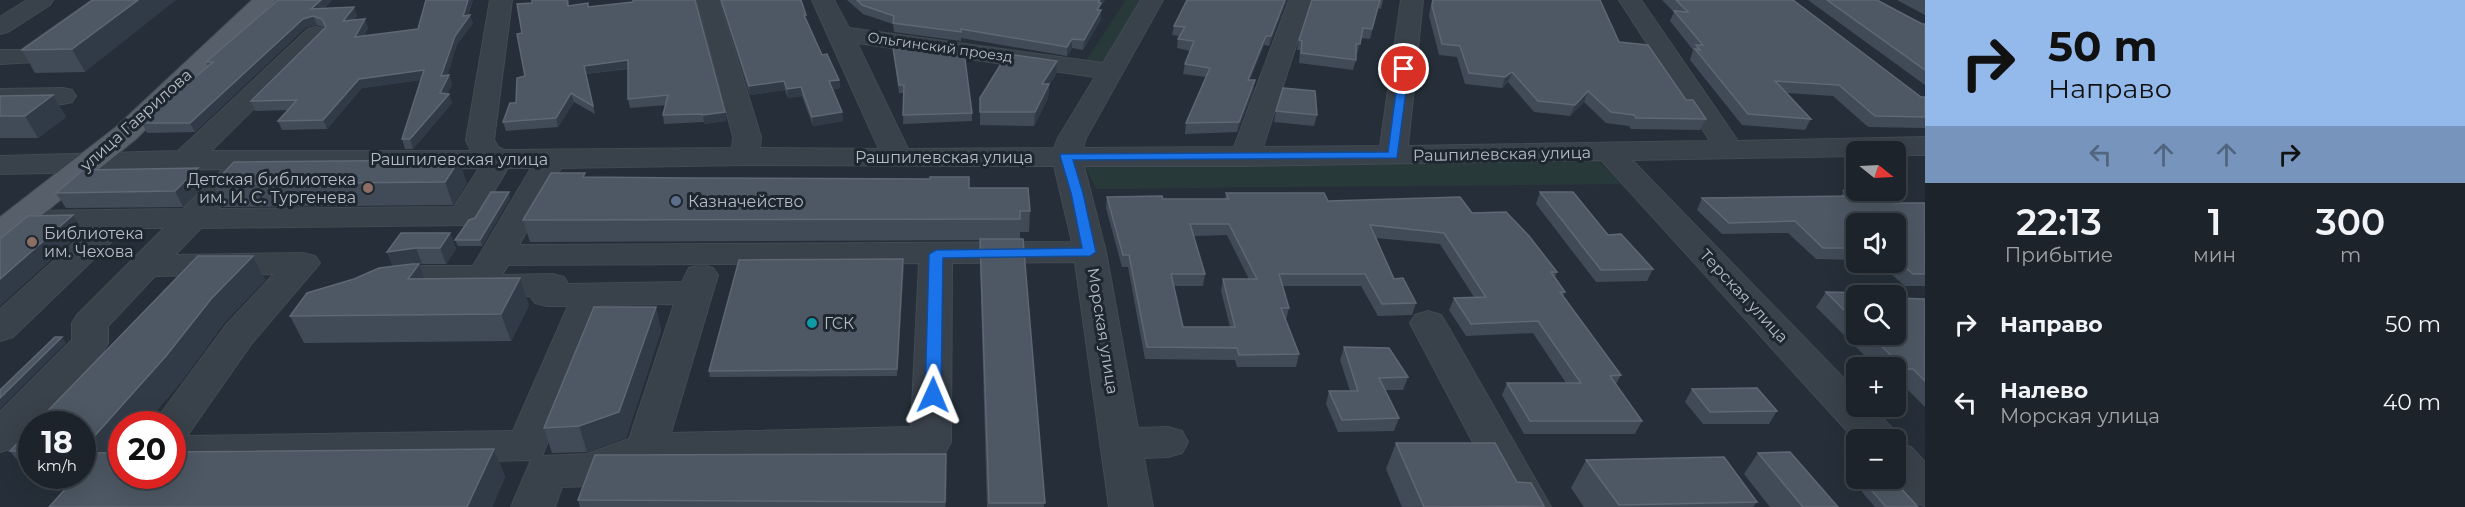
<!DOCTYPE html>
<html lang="ru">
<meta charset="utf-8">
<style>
body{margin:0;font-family:Montserrat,sans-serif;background:#292f37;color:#f1f3f6;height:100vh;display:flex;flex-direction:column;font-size:22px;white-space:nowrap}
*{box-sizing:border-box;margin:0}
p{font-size:20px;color:#a0a4a9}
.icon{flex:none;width:33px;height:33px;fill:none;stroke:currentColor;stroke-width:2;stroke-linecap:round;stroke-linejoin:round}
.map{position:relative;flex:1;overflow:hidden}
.details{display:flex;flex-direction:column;background:#1c232b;width:540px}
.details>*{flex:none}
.top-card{background:#94b9eb;color:#111;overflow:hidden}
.needle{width:39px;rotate:108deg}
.controls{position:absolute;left:1846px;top:141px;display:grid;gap:12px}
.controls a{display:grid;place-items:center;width:60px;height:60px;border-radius:9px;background:#1c232b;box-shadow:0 6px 24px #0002,0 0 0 2px #3a4047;font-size:30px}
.speed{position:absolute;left:18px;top:411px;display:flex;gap:12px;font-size:30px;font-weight:700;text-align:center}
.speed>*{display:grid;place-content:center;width:78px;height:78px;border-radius:50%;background:#1c232b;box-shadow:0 6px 24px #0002,0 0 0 2px #3a4047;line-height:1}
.speed small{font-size:15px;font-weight:400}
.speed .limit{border:9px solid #d22;background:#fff;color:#111}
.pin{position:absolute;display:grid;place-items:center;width:51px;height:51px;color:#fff;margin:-26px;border:3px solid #fff;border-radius:50%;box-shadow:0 2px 6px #0007}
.me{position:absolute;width:66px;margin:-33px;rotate:1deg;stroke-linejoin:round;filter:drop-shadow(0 0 4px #0008)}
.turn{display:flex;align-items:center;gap:21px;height:126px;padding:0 24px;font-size:27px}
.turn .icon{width:78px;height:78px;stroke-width:2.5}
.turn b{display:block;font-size:42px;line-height:51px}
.lanes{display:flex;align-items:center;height:57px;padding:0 24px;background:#0003;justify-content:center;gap:30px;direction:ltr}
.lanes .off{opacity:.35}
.eta{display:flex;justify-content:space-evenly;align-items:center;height:102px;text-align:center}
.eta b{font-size:36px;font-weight:600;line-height:42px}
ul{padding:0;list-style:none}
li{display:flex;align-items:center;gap:18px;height:78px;padding:0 24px}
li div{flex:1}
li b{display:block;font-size:22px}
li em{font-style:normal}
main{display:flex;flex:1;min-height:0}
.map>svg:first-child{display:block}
.green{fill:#28393a}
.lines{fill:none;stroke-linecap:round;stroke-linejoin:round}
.minor-casing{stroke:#424a53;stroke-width:2}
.major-casing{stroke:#424a53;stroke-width:2}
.minor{fill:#39414a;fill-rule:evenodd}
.major{fill:#57606a;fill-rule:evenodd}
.wall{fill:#414b58;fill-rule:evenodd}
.shaded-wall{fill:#313b47}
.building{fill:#4d5864;stroke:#5e6773;stroke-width:1.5;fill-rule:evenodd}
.route{fill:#1a73e8;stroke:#114b97;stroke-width:1.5}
.education-dot{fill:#8d6e63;stroke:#1e262f;stroke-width:2}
.service-dot{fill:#5c6f8a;stroke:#1e262f;stroke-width:2}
.culture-dot{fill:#0f9aa8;stroke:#1e262f;stroke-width:2}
.labels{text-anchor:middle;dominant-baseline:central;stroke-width:6;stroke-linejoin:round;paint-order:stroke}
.far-street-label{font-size:14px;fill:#b5bcc5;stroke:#1e262f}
.street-label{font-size:16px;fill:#b5bcc5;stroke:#1e262f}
.poi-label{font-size:16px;fill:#b5bcc5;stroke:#1e262f;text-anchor:start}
</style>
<main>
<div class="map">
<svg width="1925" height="507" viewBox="0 0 1925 507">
<rect width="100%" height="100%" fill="#262f39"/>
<g class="green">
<polygon points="1126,0 1142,0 1099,68 1083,65"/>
<polygon points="1596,158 1621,184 1096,189 1084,163"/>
</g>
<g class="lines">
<defs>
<g id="minor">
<polygon points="27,0 53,0 50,5 8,32 0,34 0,17"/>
<polygon points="92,0 118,0 115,5 36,62 0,64 0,50 21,50"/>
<path d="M 490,0 L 512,0 L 494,140 L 498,147 L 504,150 L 732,148 L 733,137 L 697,0 L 719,0 L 761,137 L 760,148 L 879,149 L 812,0 L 834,0 L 849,28 L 1103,63 L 1141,0 L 1163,0 L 1086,138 L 1083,148 L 1234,147 L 1289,0 L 1311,0 L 1263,147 L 1380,146 L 1401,0 L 1423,0 L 1408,146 L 1710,141 L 1619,0 L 1641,0 L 1738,141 L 1925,137 L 1925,155 L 1896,155 L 1896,152 L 1857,152 L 1857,156 L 1632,160 L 1857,392 L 1857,406 L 1871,406 L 1893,429 L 1899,440 L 1898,443 L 1911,447 L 1925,462 L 1925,506 L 1910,501 L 1890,478 L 1896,478 L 1896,440 L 1857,440 L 1857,442 L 1601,160 L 1245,166 L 1084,166 L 1106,252 L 1138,428 L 1168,427 L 1182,431 L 1188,442 L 1182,453 L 1168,457 L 1144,458 L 1153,507 L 1109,507 L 1075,262 L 952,263 L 951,442 L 945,453 L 931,457 L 649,464 L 589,486 L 562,487 L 555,507 L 511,507 L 531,460 L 172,468 L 172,424 L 153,424 L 226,325 L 274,274 L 155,276 L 108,326 L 108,343 L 103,352 L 36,424 L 32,424 L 32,429 L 14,448 L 0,452 L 0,412 L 72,340 L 72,323 L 77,315 L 164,228 L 126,228 L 13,337 L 0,341 L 0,309 L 89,229 L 30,229 L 19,227 L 14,220 L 19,213 L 30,211 L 183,209 L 223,169 L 0,174 L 0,156 L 178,151 L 308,29 L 316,27 L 324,29 L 328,34 L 324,39 L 211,151 L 471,151 L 466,140 ZM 857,43 L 1095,77 L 1058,138 L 1054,148 L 908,149 ZM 745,165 L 1054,166 L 1072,242 L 519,245 L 561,168 ZM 479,168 L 454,207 L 218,209 L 256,169 ZM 508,168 L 531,168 L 473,266 L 422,266 L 367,277 L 362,285 L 367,293 L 379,296 L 422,288 L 463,288 L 467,294 L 479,297 L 530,296 L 535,303 L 547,306 L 568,306 L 513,431 L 187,436 L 252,343 L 320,263 L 315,256 L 303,253 L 175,255 L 201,228 L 464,225 L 475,223 ZM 919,263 L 911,427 L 671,433 L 718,275 L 713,268 L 701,265 L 689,268 L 682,282 L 568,284 L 564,277 L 552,274 L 502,275 L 508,265 ZM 674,304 L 629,439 L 587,454 L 542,456 L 603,305 Z"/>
<polygon points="63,88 72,90 76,96 72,102 63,104 0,105 0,89"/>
<polygon points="1428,311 1441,315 1446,323 1551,507 1507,507 1410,323 1415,315"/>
</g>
<polygon id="major" points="252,0 276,0 136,139 11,240 0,243 0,217 116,127"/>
</defs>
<use href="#minor" class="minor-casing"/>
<use href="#major" class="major-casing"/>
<use href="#minor" class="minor"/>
<use href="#major" class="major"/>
</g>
<g class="wall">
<polygon points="93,0 85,72 35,73 22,50"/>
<polygon points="332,0 323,9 354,7 357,16 354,20 368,28 364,36 418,29 426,0 473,0 468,15 473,23 457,44 447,75 449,75 452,84 447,94 449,94 452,103 413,149 405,149 402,139 421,80 362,88 327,129 282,130 278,121 288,110 255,111 251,101 326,28 317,25 306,27 195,132 147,133 142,123 208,66 206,62"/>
<polygon points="569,0 569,6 588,3 588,7 725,112 726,121 704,124 704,122 664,124 663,115 666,105 630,108 628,99 628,69 586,74 595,114 574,102 558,127 506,131 503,122 516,103 525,76 522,33"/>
<polygon points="720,0 801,0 806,20 822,55 839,80 840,88 832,90 842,112 843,121 813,126 802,96 788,98 785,90 750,95"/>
<polygon points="847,0 1105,0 1100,7 1100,10 1101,10 1101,19 1083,50 1072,48 1067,56 961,38 961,41 894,32 893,24 863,14"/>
<polygon points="1187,0 1287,0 1269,46 1264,45 1250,80 1255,80 1253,91 1237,132 1185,134 1186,123 1206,77 1183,74 1185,64 1190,51 1177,48 1178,39 1179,36 1172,35 1174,26"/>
<polygon points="1312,0 1383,0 1381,9 1378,8 1370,39 1361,38 1357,54 1356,54 1356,60 1353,70 1299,63 1300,50 1297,50 1299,40"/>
<polygon points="1432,0 1600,0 1619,42 1686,100 1706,119 1700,130 1631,129 1629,126 1606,123 1584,102 1570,116 1534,112 1508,82 1502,88 1465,84 1457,57 1439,55 1429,16"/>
<polygon points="1662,0 1793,0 1921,97 1925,97 1925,128 1868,127 1833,96 1787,93 1811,119 1805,130 1742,125 1690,60 1693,50 1670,21 1674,12"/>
<polygon points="1808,0 1877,0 1922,24 1925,24 1925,85"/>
<polygon points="1897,0 1925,0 1925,15"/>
<polygon points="892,42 972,113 972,121 903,124 904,93 899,93"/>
<polygon points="1056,74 1049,85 1048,98 1034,126 980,125 980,98"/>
<polygon points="53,95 66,117 38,138 0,138 0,96"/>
<polygon points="1276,111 1317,115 1314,126 1274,122"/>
<polygon points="234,162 467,183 453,205 224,207 213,184"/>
<polygon points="198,168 206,184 183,207 66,208 56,193"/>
<polygon points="586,177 969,188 1030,211 1029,232 1020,232 1020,239 1044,507 987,507 980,265 980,240 530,242 523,220"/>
<polygon points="1844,191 1894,203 1925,203 1925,286 1905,286 1877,262 1896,262 1896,224 1857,224 1857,260 1816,259 1788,233 1722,234 1697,210 1702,198 1841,196"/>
<polygon points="1540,192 1608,235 1653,269 1647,281 1596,282 1536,204"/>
<path d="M 1226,193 L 1472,213 L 1557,272 L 1555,277 L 1565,292 L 1563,296 L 1621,375 L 1616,384 L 1642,421 L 1635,434 L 1524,434 L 1502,395 L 1507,383 L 1566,383 L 1533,333 L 1466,336 L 1449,310 L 1454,298 L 1474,297 L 1440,244 L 1376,238 L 1394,279 L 1416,303 L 1412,315 L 1378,316 L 1361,286 L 1282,286 L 1289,308 L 1286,320 L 1299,354 L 1296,367 L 1237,367 L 1235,360 L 1145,359 L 1128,267 L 1122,267 L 1106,208 L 1107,197 L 1163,199 L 1225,199 ZM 1227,235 L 1249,279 L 1223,279 L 1221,291 L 1230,327 L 1183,327 L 1174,286 L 1203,286 L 1205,274 L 1194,236 Z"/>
<polygon points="510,198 482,246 458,246 455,240 475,218"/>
<polygon points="450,233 456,249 446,264 419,264 425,279 529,305 511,341 304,343 290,316 393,266 387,252"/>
<polygon points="253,256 265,280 224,323 182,381 145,424 122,424 122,476 494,449 505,477 492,507 49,507 76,476 30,476 10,451 32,428 32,476 82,476 82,424"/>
<polygon points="904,265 897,376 710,377 709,371"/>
<polygon points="1826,292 1857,296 1857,334 1896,334 1925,299 1925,407 1902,384 1896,384 1896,368 1877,368 1816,307"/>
<polygon points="656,307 661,331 626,438 587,452 552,453 544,428"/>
<polygon points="1344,347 1408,377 1403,390 1385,390 1399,418 1394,431 1338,432 1326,404 1329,391 1350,391 1340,360"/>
<polygon points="1692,389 1777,411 1769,424 1703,424 1685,402"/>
<polygon points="1396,443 1517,482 1544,506 1402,507 1386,469"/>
<polygon points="1758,453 1838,507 1770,507 1744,474"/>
<polygon points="946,454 946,507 580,507 578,500"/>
<polygon points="1586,460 1757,502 1753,507 1584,507 1571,488"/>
<polygon points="1867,485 1918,507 1875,507 1862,492"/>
</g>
<g class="shaded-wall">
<polygon points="138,0 176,0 85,72 72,49"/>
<polygon points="321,0 332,0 314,18 311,9"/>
<polygon points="468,0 473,0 467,19 470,15 473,23 457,44 445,84 449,75 452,84 445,98 449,94 452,103 413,149 410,139 441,76 455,36"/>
<polygon points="1100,0 1105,0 1100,7 1100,11 1097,10"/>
<polygon points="1285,0 1287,0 1269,46 1271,36"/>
<polygon points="354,7 357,16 346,30 343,21"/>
<polygon points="1101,10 1101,19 1083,50 1084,40"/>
<polygon points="313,16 317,25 306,27 195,132 190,123 303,19"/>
<polygon points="365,19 368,28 359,45 355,37"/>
<polygon points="1266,36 1264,45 1246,90 1248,80"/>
<polygon points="1072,39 1072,48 1067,56 1067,47"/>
<polygon points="628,60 630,68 586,74 595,114 584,66"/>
<polygon points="1057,61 1056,74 1049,85 1048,98 1034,126 1035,112 1042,84"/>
<polygon points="424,70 427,79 362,88 327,129 323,120 359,79"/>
<polygon points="1512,72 1508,82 1502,88 1505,77"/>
<polygon points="839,80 840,88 829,90 829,81"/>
<polygon points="1255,80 1253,91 1237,132 1239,122"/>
<polygon points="784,81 785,90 750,95 749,86"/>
<polygon points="801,87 802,96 788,98 787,89"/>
<polygon points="1588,91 1584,102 1570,116 1575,105"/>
<polygon points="571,93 574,102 558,127 556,118"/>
<polygon points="53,95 66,117 38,138 25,116"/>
<polygon points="725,112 726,121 704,124 703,115"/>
<polygon points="842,112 843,121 813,126 812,117"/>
<polygon points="459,160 467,183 453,205 445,182"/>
<polygon points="198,168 206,184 183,207 175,191"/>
<polygon points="509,192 510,198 482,246 480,240"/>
<polygon points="73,215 83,231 0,306 0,279"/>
<polygon points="450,233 456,249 446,264 440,248"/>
<polygon points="416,248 422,264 419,264 429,290 419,306 393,268 387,252"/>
<polygon points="253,256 265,280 224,323 182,381 145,424 122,424 122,452 101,476 82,452 82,450 211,299"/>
<polygon points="903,259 904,265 897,376 897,369"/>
<polygon points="520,278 529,305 511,341 501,314"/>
<polygon points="656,307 661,331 626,438 587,452 579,426"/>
<polygon points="62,337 66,343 0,409 0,398"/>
<polygon points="494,449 505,477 492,507 467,507"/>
<polygon points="946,454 947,483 946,507 945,507"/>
</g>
<g class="building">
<polygon points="93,0 138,0 72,49 22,50"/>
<polygon points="278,0 321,0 311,9 354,7 343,21 365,19 355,37 418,29 426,0 468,0 463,16 470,15 455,36 441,76 449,75 440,93 449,94 410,139 402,139 424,70 359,79 323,120 278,121 297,100 251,101 326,27 322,19 313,16 303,19 190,123 142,123 213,62 206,62"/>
<polygon points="532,0 567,0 568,6 588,3 588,7 633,2 633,0 695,0 725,112 703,115 702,114 663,115 668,95 628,99 628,60 584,66 593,106 571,93 556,118 503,122 510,103 516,103 517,78 525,76 517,34 522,33 517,4 532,3"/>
<polygon points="721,0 801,0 806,15 804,15 822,55 827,54 839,80 829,81 842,112 812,117 801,87 787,89 784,81 749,86"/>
<polygon points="857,0 1100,0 1098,2 1101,3 1097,10 1101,10 1084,40 1072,39 1067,47 961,29 961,32 893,23 894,16 862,5"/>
<polygon points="1187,0 1285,0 1271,36 1266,36 1248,80 1255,80 1239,122 1186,123 1210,68 1185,64 1194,41 1178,39 1185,27 1174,26"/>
<polygon points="1312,0 1380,0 1372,29 1363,28 1360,44 1356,44 1356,60 1301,53 1302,41 1299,40"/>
<polygon points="1433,0 1600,0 1619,42 1648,45 1686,100 1693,100 1706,119 1636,118 1634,115 1611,112 1588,91 1575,105 1538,101 1512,72 1505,77 1469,73 1460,46 1442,44 1432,6"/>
<polygon points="1676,0 1793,0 1921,97 1925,97 1925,117 1875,116 1839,85 1775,81 1811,119 1748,114 1695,49 1700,50 1696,45 1703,45 1674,11 1688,12"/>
<polygon points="1827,0 1877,0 1922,24 1925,24 1925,70"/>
<polygon points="892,42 964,52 972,113 903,115 904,85 899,85"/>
<polygon points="1007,54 1057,61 1042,84 1049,84 1035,112 980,112 980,98"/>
<polygon points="1283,88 1315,91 1317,115 1276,111"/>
<polygon points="53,95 25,116 0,116 0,96"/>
<polygon points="459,160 445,182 213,184 234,162"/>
<polygon points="198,168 175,191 56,193 83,170"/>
<polygon points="551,173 585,173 583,177 688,178 930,179 930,177 969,177 969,188 1028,188 1030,211 1020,211 1020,219 523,220"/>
<polygon points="1844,191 1881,192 1894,203 1925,203 1925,274 1913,274 1896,260 1896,224 1857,224 1857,248 1823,248 1795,221 1729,223 1702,198 1850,196"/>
<polygon points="491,192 509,192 480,240 455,240 469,220 475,218"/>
<polygon points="1540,192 1573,192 1608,235 1621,234 1653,269 1601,270"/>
<path d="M 1226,193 L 1324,193 L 1328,201 L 1460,197 L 1472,213 L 1506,212 L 1529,236 L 1557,272 L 1551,272 L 1565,292 L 1560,292 L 1621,375 L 1610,376 L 1642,421 L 1530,421 L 1507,383 L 1581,383 L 1538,321 L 1471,324 L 1454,298 L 1486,297 L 1444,233 L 1370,225 L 1394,279 L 1403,278 L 1416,303 L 1382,304 L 1365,274 L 1279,274 L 1289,308 L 1281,308 L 1299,354 L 1239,355 L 1237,348 L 1147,347 L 1129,255 L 1123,255 L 1107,197 L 1162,196 L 1163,199 L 1229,199 ZM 1190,224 L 1229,224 L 1257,279 L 1223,279 L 1235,327 L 1183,327 L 1171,274 L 1205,274 Z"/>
<polygon points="73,215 0,279 0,239 28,216"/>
<polygon points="401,233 450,233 440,248 416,248 387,252"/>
<polygon points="980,239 1023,239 1045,503 989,503"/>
<polygon points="198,256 253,256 211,299 166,356 82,450 82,424 35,424"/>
<polygon points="903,259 897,369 709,371 739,260"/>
<polygon points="412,264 419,264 408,279 520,278 501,314 290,316 307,293 354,279 379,268"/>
<polygon points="1826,292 1866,293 1870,296 1857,296 1857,323"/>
<polygon points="1896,298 1925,299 1925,381 1913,369 1905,369 1869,334 1896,334"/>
<polygon points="594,307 656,307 619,412 579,426 544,428"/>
<polygon points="55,337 62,337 0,398 0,390"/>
<polygon points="1344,347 1389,348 1408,377 1379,378 1399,418 1342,420 1329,391 1358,391"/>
<polygon points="1757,388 1777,411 1710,412 1692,389"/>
<polygon points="32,428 32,451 10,451"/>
<polygon points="1396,443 1495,443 1517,482 1531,483 1544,506 1424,507"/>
<polygon points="494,449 467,507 49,507 77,476 82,476 82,469 97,453 122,452 122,476 172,476 172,452"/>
<polygon points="1790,452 1838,507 1803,507 1758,453"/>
<polygon points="946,454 945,502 578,500 595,455"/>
<polygon points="1724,457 1757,502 1619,505 1586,460"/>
<polygon points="1867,485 1899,486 1918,507 1886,507"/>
</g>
<polygon class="route" points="1404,66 1409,69 1397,158 1073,160 1083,193 1096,252 1090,256 943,258 941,395 938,399 927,399 925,395 929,254 936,250 1082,248 1071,193 1060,156 1061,154 1388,152 1399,69"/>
<g class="education-dot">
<circle cx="368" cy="188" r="6"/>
<circle cx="32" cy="242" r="6"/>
</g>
<circle class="service-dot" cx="676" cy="201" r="6"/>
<circle class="culture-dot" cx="812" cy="323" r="6"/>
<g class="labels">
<g class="far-street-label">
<text transform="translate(940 47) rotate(8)">Ольгинский проезд</text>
</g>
<g class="street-label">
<text transform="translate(136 120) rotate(-42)">улица Гаврилова</text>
<text transform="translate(1502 154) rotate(-1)">Рашпилевская улица</text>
<text x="944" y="157">Рашпилевская улица</text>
<text x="459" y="159">Рашпилевская улица</text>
<text transform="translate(1744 296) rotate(47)">Терская улица</text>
<text transform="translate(1103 331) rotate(81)">Морская улица</text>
</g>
<g class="poi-label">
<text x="356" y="179" text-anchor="end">Детская библиотека<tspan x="356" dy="18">им. И. С. Тургенева</tspan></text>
<text x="688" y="201">Казначейство</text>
<text x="44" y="233">Библиотека<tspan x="44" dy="18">им. Чехова</tspan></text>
<text x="824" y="323">ГСК</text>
</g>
</g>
</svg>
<div class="controls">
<a><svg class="needle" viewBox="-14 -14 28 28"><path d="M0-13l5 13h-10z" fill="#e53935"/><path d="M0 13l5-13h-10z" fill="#a0a4a9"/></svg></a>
<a><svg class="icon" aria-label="sound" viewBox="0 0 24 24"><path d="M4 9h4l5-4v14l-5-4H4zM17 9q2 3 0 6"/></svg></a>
<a><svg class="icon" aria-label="search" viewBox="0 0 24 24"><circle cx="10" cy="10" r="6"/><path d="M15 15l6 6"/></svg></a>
<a>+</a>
<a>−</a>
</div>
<div class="speed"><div>18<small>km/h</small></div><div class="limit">20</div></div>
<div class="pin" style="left:1404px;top:69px;background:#d93025"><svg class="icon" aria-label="arrive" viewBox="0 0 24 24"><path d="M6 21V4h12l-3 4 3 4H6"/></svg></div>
<svg class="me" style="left:933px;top:395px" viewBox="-20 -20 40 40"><path d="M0-17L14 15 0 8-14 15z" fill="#1a73e8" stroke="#fff" stroke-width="4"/></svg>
</div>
<section class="details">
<div class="top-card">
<div class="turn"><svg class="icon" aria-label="right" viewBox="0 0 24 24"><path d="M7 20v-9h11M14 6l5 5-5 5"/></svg><div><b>50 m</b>Направо</div></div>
<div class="lanes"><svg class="icon off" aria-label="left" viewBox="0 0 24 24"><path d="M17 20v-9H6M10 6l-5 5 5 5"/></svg><svg class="icon off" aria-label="ahead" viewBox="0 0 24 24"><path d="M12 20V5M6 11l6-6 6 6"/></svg><svg class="icon off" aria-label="ahead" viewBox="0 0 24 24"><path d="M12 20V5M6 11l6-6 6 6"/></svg><svg class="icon" aria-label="right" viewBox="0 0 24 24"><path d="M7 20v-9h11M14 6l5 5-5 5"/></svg></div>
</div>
<div class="eta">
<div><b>22:13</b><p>Прибытие</p></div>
<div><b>1</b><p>мин</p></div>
<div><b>300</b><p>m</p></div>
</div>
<ul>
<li><svg class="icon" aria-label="right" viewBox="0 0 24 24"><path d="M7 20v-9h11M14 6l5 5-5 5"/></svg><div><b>Направо</b></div><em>50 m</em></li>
<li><svg class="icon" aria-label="left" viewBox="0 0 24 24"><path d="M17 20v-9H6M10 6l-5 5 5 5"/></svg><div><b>Налево</b><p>Морская улица</p></div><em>40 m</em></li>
</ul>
</section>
</main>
